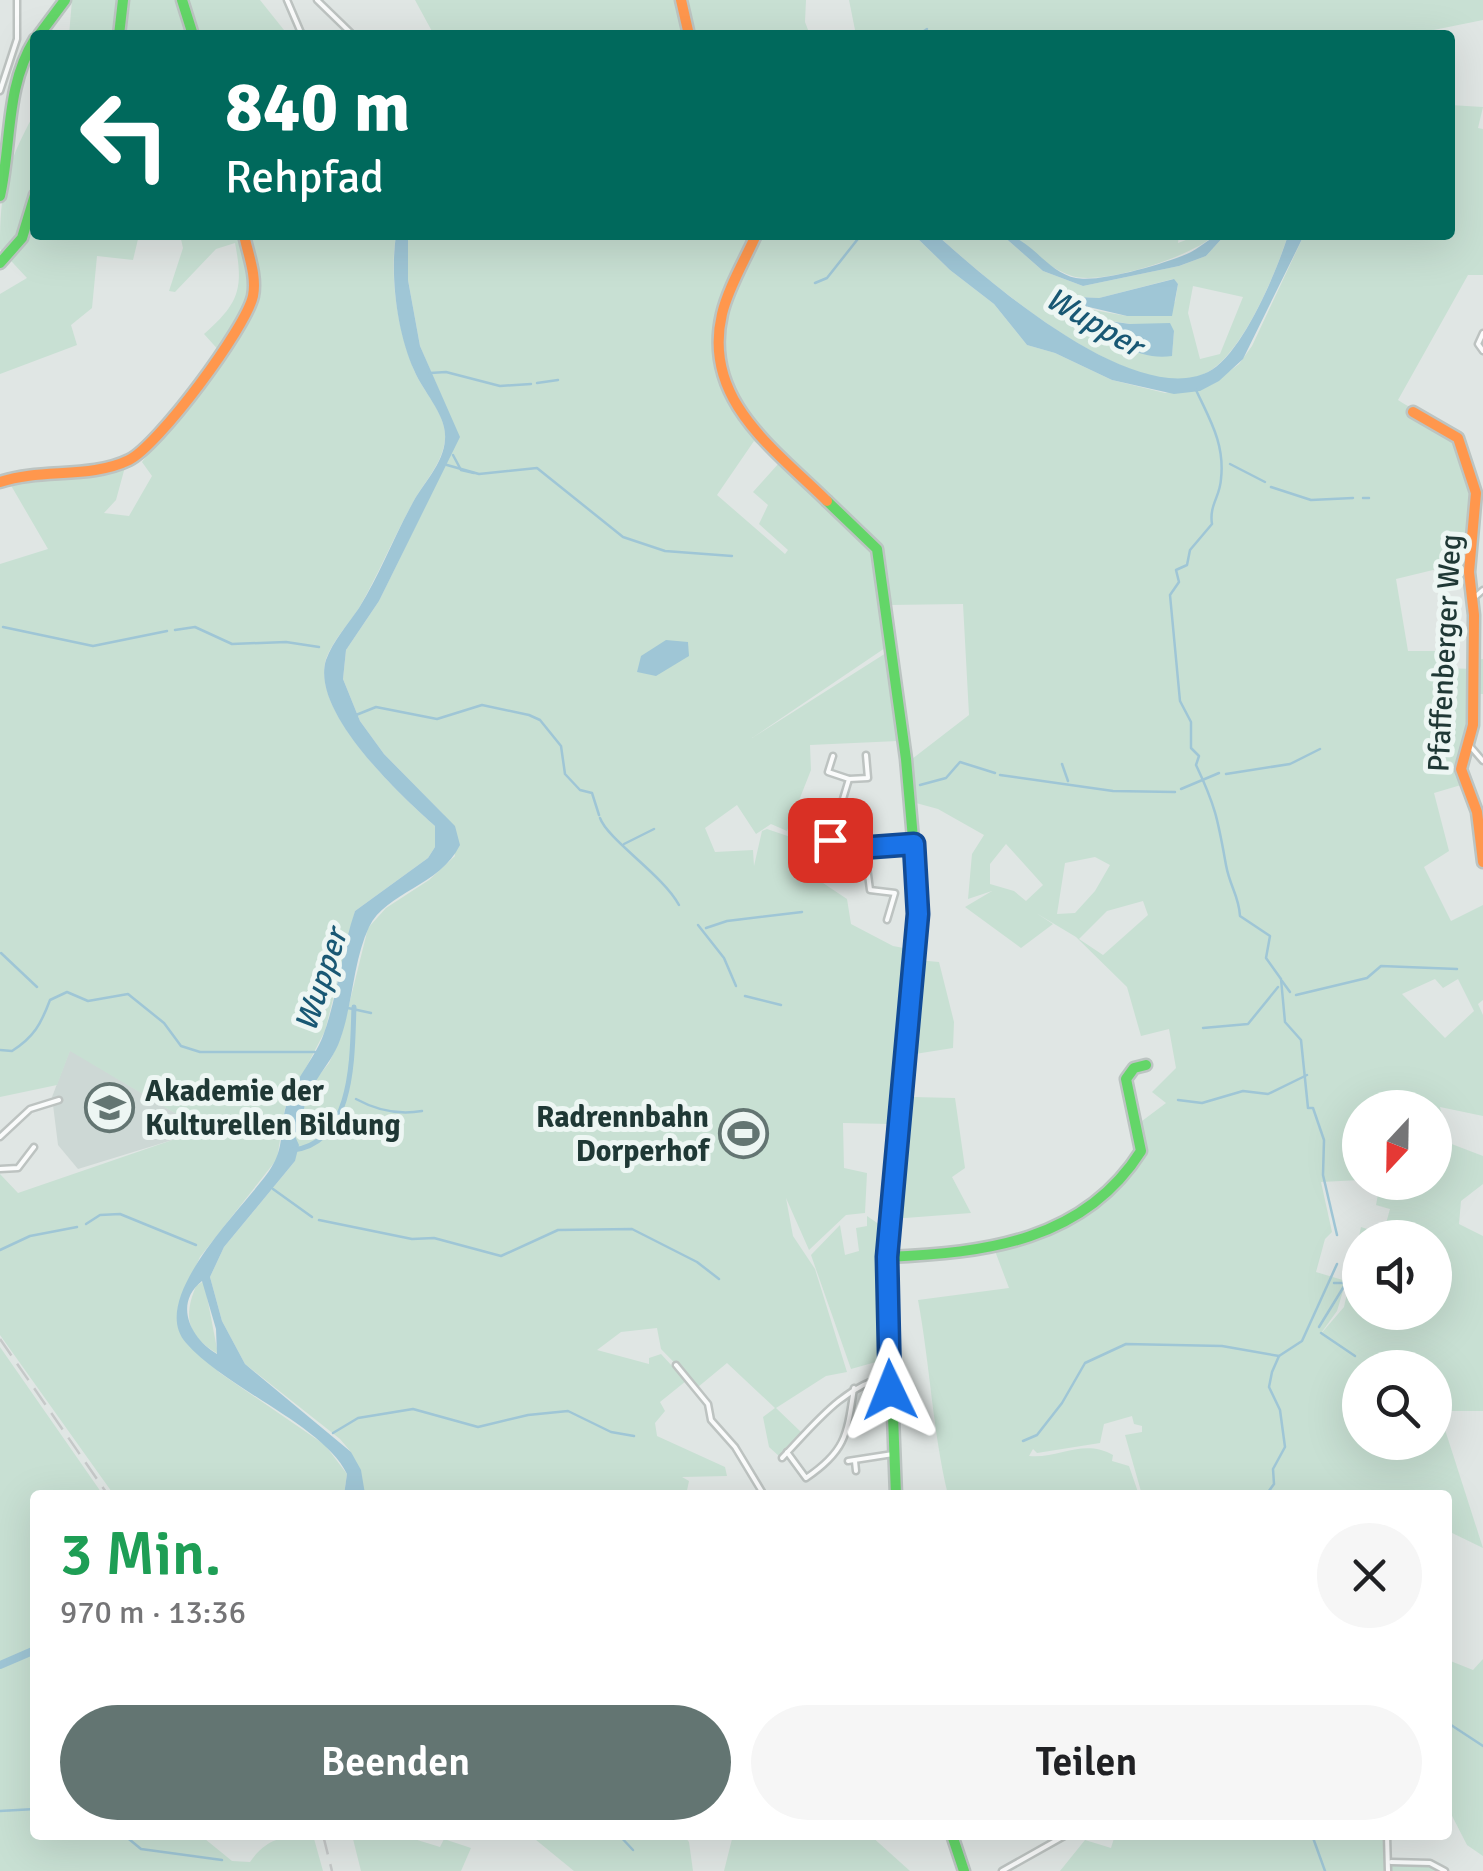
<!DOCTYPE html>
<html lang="de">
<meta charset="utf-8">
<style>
body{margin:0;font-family:Signika,sans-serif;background:#f6f6f6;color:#202124;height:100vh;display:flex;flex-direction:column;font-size:38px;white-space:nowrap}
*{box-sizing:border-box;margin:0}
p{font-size:32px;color:#757577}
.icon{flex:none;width:55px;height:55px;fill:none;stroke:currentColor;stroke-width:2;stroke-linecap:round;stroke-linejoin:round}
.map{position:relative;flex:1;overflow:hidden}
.side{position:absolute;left:30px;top:1490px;width:1422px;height:350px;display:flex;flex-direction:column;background:#fff;border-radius:10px;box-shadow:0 10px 40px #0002}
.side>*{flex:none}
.hud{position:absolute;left:30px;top:30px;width:1425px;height:210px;border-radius:10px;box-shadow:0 10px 40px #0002;background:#00695c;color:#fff;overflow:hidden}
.needle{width:65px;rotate:202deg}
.fabs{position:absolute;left:1342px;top:1090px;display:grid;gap:20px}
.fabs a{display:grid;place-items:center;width:110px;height:110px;border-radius:50%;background:#fff;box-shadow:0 10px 40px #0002;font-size:50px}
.pin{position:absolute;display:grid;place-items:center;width:85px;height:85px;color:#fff;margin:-42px;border-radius:20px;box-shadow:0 5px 15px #0006}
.me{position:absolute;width:110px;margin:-55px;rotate:358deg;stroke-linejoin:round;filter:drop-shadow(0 0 8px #0008)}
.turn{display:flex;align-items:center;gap:35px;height:210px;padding:0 30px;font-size:45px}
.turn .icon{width:130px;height:130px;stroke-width:2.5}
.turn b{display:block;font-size:70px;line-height:85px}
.round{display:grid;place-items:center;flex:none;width:105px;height:105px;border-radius:52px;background:#f6f6f6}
.overview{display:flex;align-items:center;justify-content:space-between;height:170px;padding:0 30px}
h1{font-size:60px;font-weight:600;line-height:75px;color:#1e9e55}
.cta{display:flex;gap:20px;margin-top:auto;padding:20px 30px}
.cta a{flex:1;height:115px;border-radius:60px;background:#637572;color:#fff;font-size:40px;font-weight:600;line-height:115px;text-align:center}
.cta a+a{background:#f6f6f6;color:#202124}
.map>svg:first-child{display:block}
.built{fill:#cdd8d5}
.green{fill:#c8e0d3;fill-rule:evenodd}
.water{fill:#9fc6d6;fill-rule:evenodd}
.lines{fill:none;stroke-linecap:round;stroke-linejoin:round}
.stream{stroke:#9fc6d6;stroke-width:2.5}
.canal{stroke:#9fc6d6;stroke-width:5}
.river{stroke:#9fc6d6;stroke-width:8}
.street-casing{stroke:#bdc3c1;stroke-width:9}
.fast-casing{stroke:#bcc4c2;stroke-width:15}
.slow-casing{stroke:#bcc4c2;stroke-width:15}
.street{stroke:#fafbfb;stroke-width:4}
.fast{stroke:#63d668;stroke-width:10}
.slow{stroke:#ff974d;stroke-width:10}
.rail{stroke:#c6c9c9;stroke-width:2.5;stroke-dasharray:20 10;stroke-linecap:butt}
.route-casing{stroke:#114b97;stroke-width:25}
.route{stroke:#1a73e8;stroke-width:18}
.labels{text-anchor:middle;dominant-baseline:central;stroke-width:10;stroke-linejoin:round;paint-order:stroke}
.street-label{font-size:30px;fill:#1f3835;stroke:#edf6f3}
.poi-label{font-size:30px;font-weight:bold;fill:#1f3835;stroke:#edf6f3;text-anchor:start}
.water-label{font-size:32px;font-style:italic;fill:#195874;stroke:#edf6f3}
</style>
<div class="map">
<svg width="1483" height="1871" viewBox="0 0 1483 1871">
<rect width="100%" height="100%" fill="#e0e6e4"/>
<polygon class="built" points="70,1050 185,1119 182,1137 78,1169 58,1145 52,1097"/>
<g class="green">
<polygon points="72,0 260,0 288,35 69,35"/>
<polygon points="415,0 806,0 805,22 810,35 434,35"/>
<polygon points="849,0 1483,0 1483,20 1409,35 856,35"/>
<path d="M 1450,105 L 1483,107 L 1478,128 L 1483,129 L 1483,275 L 1468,275 L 1398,400 C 1416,412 1444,422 1457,439 C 1481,473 1475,524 1466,562 L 1396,579 L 1408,651 L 1449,651 L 1449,668 L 1471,669 L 1472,660 L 1483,659 L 1483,694 L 1472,694 C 1471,724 1455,755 1461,785 L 1434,793 L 1449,851 L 1424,867 L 1451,921 L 1483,905 L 1483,1000 L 1478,1004 L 1483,1015 L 1483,1116 L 1440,1107 L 1449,1143 L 1483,1156 L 1483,1184 L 1461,1201 L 1459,1224 L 1483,1236 L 1483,1411 L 1439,1411 L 1483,1548 L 1448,1531 L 1448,1495 L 1142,1495 L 1125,1435 L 1142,1432 L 1142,1426 L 1134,1424 L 1132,1416 L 1104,1424 L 1100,1443 L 1037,1453 L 1033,1449 L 1029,1456 C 1059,1459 1083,1438 1113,1455 L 1112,1461 L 1129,1466 L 1139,1495 L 948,1495 C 933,1433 930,1365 918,1300 L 1009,1288 L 995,1251 L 1104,1204 L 1143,1151 L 1138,1124 L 1166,1103 L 1152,1092 L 1176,1068 L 1169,1029 L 1141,1036 L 1127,987 L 1076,937 L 1036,913 L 1053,924 L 1021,948 L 965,907 L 992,891 L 968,899 L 972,854 L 984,835 L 938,809 L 916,803 L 912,759 L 969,715 L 963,604 L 889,605 L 879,549 L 838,505 L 832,513 L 871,552 L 885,648 L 752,738 L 886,653 L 898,741 L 810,745 L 811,770 L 787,831 L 771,824 L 756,834 L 737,805 L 705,828 L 715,852 L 753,850 L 754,866 L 762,831 L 767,829 L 820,847 L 830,846 L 820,881 L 847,899 L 851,924 L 893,946 L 909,949 L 891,1124 L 843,1123 L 844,1168 L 867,1173 L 865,1213 L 846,1215 L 809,1250 L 786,1198 L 793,1236 L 815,1269 L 847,1372 L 826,1376 L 776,1408 L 801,1432 L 780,1457 L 769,1447 L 763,1417 L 775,1408 L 727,1363 L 698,1387 L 661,1349 L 657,1328 L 621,1332 L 597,1350 L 649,1364 L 649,1358 L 661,1354 L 686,1381 L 660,1402 L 665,1411 L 655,1423 L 657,1436 L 725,1467 L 727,1476 L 682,1477 L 689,1481 L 686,1495 L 364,1495 L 351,1452 L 340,1439 L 245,1364 L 222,1321 L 210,1277 L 224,1247 L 295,1161 L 294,1133 L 305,1125 L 301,1116 L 312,1084 L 329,1063 L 341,1037 L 368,928 L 386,908 L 429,880 L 455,856 L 444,815 L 384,754 L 360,721 L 343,679 L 346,650 L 379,601 L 459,437 L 420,346 L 408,280 L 408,235 L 914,235 L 950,270 L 994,304 L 1027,345 L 1055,353 L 1112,380 L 1165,393 L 1211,385 L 1239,364 L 1252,346 L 1304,235 L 1450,235 ZM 754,441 L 779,463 L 753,492 L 768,505 L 759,524 L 788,550 L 785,554 L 717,495 ZM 1006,844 L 1043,885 L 1026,901 L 1014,891 L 990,884 L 990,864 ZM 1095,857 L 1110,865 L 1095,891 L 1075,913 L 1057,914 L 1065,863 ZM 1143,901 L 1148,915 L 1103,955 L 1079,939 L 1107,911 ZM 1435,979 L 1443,988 L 1458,979 L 1474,1011 L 1445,1038 L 1402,994 ZM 1360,1108 L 1435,1108 L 1435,1182 L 1380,1183 L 1376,1205 L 1390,1209 L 1383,1234 L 1361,1227 L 1344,1307 L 1319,1336 L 1337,1311 L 1346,1281 L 1316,1272 L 1325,1239 L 1332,1232 L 1321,1182 L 1360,1180 ZM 1360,1238 L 1435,1238 L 1435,1312 L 1360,1312 ZM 1360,1368 L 1435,1368 L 1435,1442 L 1360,1442 Z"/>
<path d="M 35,112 L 35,235 L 139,235 L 133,260 L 97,256 L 92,308 L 71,325 L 77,345 L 0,374 L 0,294 L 27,278 L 0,249 C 0,188 6,166 35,112 Z"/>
<path d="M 180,235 L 396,235 C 389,277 398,331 414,370 C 423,392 447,414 445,439 C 443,464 422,484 411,506 C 393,539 378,575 359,608 C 348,625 333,640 326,659 C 310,711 400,795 435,826 L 435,847 L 428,858 L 355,911 L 325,1031 L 285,1108 L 277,1159 L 200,1257 L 191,1277 L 180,1329 L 186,1343 L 220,1373 L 325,1445 L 347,1474 L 344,1495 L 114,1495 L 0,1335 L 0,1174 L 18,1193 L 181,1137 L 185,1119 L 70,1051 L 57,1085 L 0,1097 L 0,564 L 48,549 L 9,482 L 125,467 L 116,500 L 104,513 L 129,516 L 152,476 L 142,462 L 222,354 L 204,334 C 239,303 244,289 235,243 L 216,249 L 175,292 L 169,291 L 183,248 Z"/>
<path d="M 937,235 L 1002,235 L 1043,271 L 1083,286 L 1179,266 L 1206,256 L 1225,235 L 1288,235 C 1276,273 1243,352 1208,372 C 1137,411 987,280 937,235 ZM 1173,279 L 1178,284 L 1175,302 L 1127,316 L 1082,308 L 1078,297 L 1099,298 ZM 1193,286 L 1243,297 L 1220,354 L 1200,359 L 1188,313 ZM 1099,319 L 1174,331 L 1172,355 L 1119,346 L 1087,326 Z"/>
<path d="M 1013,235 L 1179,235 L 1178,243 L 1199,235 L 1215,235 C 1192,256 1103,286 1072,276 C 1050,269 1030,250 1013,235 Z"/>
<polygon points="917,960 939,962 954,1022 953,1048 915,1054 913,1097 955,1098 965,1168 952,1177 971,1213 892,1219 909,1036 919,1034 918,1023 910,1023"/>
<polygon points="867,1216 883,1227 883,1360 851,1369 811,1255 840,1225 845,1255 859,1251 856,1228 867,1226"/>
<path d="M 204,1281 L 218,1354 C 187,1336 183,1317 196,1286 Z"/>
<path d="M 0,1347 L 101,1492 L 35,1495 L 35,1835 L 205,1835 L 205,1839 L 232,1861 L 250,1862 C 266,1838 286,1835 313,1835 L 323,1871 L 0,1871 Z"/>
<polygon points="1483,1659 1483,1856 1467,1845 1448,1808 1448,1660 1473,1670"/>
<polygon points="352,1835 401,1835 440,1847 444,1839 471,1848 461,1871 361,1871"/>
<polygon points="530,1835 683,1835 689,1842 693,1871 574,1871"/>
<polygon points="733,1835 870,1835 910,1871 724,1871"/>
<polygon points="1115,1835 1385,1835 1389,1862 1428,1865 1441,1871 1060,1871 1085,1840 1111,1848"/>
</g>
<g class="water">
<path d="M 396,235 L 408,235 L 408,280 L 420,346 L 460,437 L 379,601 L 346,650 L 343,679 L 360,721 L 384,754 L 455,826 L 460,845 C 440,886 386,892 369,927 C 353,961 353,1004 340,1040 C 329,1071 294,1095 306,1130 L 294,1134 L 299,1145 L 295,1161 L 224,1247 L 210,1277 L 222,1321 L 245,1364 L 351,1452 L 361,1470 L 365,1494 L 344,1495 L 347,1474 C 323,1425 228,1390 186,1343 C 145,1297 251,1201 271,1168 C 284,1148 280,1131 285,1110 C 291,1084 314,1060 323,1036 C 338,996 341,952 355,911 L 428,858 L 435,847 L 435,826 C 400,795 310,711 326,660 C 333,641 348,624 359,608 C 379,576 393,539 411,506 C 422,484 444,464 445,439 C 447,415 423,392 414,370 C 397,332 390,276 396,235 ZM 202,1281 L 216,1329 L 217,1354 C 191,1339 173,1304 202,1281 Z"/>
<path d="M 914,235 L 937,235 C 989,282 1134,408 1208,372 C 1242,355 1277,271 1288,235 L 1304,235 L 1243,359 L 1219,381 L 1200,391 L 1174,394 L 1112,380 L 1055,353 L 1027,345 L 994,304 L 950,270 Z"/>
<path d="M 1002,235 C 1029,235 1047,273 1076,278 C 1100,283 1168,263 1191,252 C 1203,246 1211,235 1225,235 L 1206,256 L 1179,266 L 1083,286 L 1043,271 Z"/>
<polygon points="1174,279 1178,284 1172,316 1127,316 1076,304 1078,297 1099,298"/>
<path d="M 1088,318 L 1130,324 L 1170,323 L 1174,331 L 1172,356 C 1141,361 1112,341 1087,326 Z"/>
<polygon points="666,640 688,642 689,656 656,676 637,672 641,656"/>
</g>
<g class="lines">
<g class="stream">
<polyline points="918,35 927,29"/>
<polyline points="815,283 827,278 861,235"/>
<polyline points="430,373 446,372 500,386 531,384"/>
<polyline points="537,383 558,380"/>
<path d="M 1196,390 C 1210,420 1225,444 1221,479 C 1220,497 1209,505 1212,524 L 1190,550 L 1187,565 L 1176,570 L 1179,582 L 1170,595 L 1180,701 L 1191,722 L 1191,748 L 1199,756 L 1196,765 C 1216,807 1218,821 1226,865 C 1230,887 1239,896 1240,916 L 1270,936 L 1266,958 L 1281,979 L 1285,1022 L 1301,1040 L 1308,1108 L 1313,1108 L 1324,1140 L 1323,1175 L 1337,1235"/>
<polyline points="453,455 461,470 474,473"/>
<polyline points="1230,464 1265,482"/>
<polyline points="447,465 479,474 537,468 623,537 665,551 732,556"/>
<polyline points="1271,487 1311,500 1353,498"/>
<polyline points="1363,498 1369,498"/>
<polyline points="3,627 93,646 167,631"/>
<polyline points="175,630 195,627 232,644 286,642 319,647"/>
<polyline points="356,715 376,707 437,719 482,705 529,715 540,720 561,746 565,774 580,790 592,793 599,815"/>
<polyline points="1062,764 1068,781"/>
<polyline points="1226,774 1290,764 1320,749"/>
<polyline points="1000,775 1113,791 1175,792"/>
<polyline points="920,785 946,778 960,762 995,773"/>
<polyline points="1181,789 1219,773"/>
<path d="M 600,818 C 608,840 663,875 679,905"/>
<polyline points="624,844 654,829"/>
<polyline points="698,925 724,958 736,986"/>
<polyline points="706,928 727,921 802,912"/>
<polyline points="1,953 37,987"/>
<polyline points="1282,981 1290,992"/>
<polyline points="1296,995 1367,978 1381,966 1457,969"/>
<polyline points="745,996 781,1005"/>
<polyline points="348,1008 371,1013"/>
<polyline points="1203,1028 1248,1024 1278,987"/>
<path d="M 0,1050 L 12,1051 C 34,1037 41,1024 50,1000 L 67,992 L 88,1001 L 128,994 L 164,1023 L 181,1046 L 200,1052 L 315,1052"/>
<path d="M 356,1099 C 376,1110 399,1115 422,1111"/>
<polyline points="1178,1100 1202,1103 1243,1091 1268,1094 1307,1075"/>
<polyline points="273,1189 312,1217"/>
<polyline points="319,1220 412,1239 434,1238 501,1256 558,1230 632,1229 697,1262 719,1279"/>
<polyline points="86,1224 100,1215 120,1214 196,1245"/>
<polyline points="0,1250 30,1236 77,1227"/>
<polyline points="1319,1327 1346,1283 1334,1283"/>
<polyline points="1321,1333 1355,1356"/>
<polyline points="333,1433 358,1418 413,1409 478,1427 528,1415 568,1411 611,1432 634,1436"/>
<polyline points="1023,1441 1037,1435 1062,1403 1085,1363 1126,1344 1222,1346 1279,1356"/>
<polyline points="1266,1495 1274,1484 1273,1469 1285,1447 1280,1410 1269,1387 1272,1372 1279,1356 1302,1341 1337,1264"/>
<polyline points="1448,1723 1483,1746"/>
<polyline points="0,1811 35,1809"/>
<polyline points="124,1835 141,1849 222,1860"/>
<polyline points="619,1835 633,1850"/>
<polyline points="1312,1835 1325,1871"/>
</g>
<path class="canal" d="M 293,1150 C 355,1142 352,1055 354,1007"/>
<polyline class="river" points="0,1665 35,1650"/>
<defs>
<g id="street">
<polyline points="287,0 302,35"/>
<polyline points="317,0 353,35"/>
<polyline points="0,91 17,39 17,0"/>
<polyline points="1483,333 1478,344 1483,351"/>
<polyline points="1474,598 1483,590"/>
<polyline points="1470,746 1483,761"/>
<polyline points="833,756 828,772 849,779 830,842 864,849 914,845"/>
<polyline points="849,779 868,778 866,755"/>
<polyline points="865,851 870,890 895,893 887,920"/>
<polyline points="0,1137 30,1109 59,1100"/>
<polyline points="0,1169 18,1168 34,1147"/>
<polyline points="676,1365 708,1404 711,1420 735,1447 764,1495"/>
<path d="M 787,1452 L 806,1478 C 846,1451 847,1435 854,1388"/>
<path d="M 782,1458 C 813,1426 843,1385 890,1376"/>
<polyline points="848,1461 893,1454"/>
<polyline points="855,1461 856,1471"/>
<polyline points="1387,1835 1388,1871"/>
<polyline points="1391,1862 1430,1863 1445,1871"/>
<polyline points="1002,1871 1066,1835"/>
</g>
<g id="fast">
<polyline points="182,0 193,35"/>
<polyline points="39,35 65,0"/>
<polyline points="119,35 123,0"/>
<path d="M 0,196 C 12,142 5,87 35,39"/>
<polyline points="0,263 22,238 35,195"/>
<polyline points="827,501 877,549 906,759 919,907 887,1257 896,1495"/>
<path d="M 887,1257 C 986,1253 1084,1241 1141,1151 L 1126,1079 L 1134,1068 L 1146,1065"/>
<polyline points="952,1835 964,1871"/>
</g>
<g id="slow">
<polyline points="681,0 689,35"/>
<path d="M 756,235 C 745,260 728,288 722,314 C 702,399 773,448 827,501"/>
<polyline points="1413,412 1458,438 1476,493 1469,572 1474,615 1473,725 1461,769 1477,812 1483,862"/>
<path d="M 0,482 C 41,468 90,479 129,460 C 158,446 246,328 253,296 C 257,276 248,254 244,235"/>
</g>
</defs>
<use href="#street" class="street-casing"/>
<use href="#fast" class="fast-casing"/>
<use href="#slow" class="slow-casing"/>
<use href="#street" class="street"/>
<use href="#fast" class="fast"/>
<use href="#slow" class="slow"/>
<g class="rail">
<polyline points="0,1339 108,1495"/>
<polyline points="323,1835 332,1871"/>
</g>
</g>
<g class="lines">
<defs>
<polyline id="route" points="830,840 859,848 914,844 918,914 887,1257 890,1390"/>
</defs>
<use href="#route" class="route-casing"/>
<use href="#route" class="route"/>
</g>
<defs>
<symbol id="university-ring" viewBox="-11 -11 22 22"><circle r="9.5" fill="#edf6f3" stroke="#637572" stroke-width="1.5"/><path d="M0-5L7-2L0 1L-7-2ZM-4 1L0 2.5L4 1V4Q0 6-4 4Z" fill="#637572"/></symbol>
<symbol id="stadium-ring" viewBox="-11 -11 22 22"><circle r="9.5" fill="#edf6f3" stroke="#637572" stroke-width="1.5"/><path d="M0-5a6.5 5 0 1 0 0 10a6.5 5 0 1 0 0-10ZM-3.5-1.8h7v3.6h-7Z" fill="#637572"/></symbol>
</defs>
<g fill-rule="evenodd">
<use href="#university-ring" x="82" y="1080" width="55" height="55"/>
<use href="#stadium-ring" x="716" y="1106" width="55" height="55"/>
</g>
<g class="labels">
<g class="street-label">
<text transform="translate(1445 653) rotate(-87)">Pfaffenberger Weg</text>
</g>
<g class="poi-label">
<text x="145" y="1091">Akademie der<tspan x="145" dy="34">Kulturellen Bildung</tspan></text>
<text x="709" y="1117" text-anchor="end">Radrennbahn<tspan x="709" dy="34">Dorperhof</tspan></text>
</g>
<g class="water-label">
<text transform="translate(1094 322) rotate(30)">Wupper</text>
<text transform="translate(321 980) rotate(-72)">Wupper</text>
</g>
</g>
</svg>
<div class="fabs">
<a><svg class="needle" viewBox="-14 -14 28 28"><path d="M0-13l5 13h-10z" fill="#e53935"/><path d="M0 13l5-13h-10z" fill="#757577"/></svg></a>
<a><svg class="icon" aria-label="sound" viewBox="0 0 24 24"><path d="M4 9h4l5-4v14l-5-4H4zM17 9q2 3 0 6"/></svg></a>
<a><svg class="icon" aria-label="search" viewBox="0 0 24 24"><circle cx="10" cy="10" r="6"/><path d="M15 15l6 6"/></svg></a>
</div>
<div class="pin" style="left:830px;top:840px;background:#d93025"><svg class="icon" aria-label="arrive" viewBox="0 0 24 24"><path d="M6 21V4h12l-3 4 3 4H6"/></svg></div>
<svg class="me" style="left:890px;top:1390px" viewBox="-20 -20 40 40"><path d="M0-17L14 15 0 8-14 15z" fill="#1a73e8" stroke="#fff" stroke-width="4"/></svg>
<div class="hud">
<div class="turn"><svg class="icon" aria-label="left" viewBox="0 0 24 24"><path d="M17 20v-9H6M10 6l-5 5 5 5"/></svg><div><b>840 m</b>Rehpfad</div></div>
</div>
<section class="side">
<div class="overview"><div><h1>3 Min.</h1><p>970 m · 13:36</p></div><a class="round"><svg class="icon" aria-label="close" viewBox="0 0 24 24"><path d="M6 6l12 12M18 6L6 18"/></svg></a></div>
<div class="cta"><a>Beenden</a><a>Teilen</a></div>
</section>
</div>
